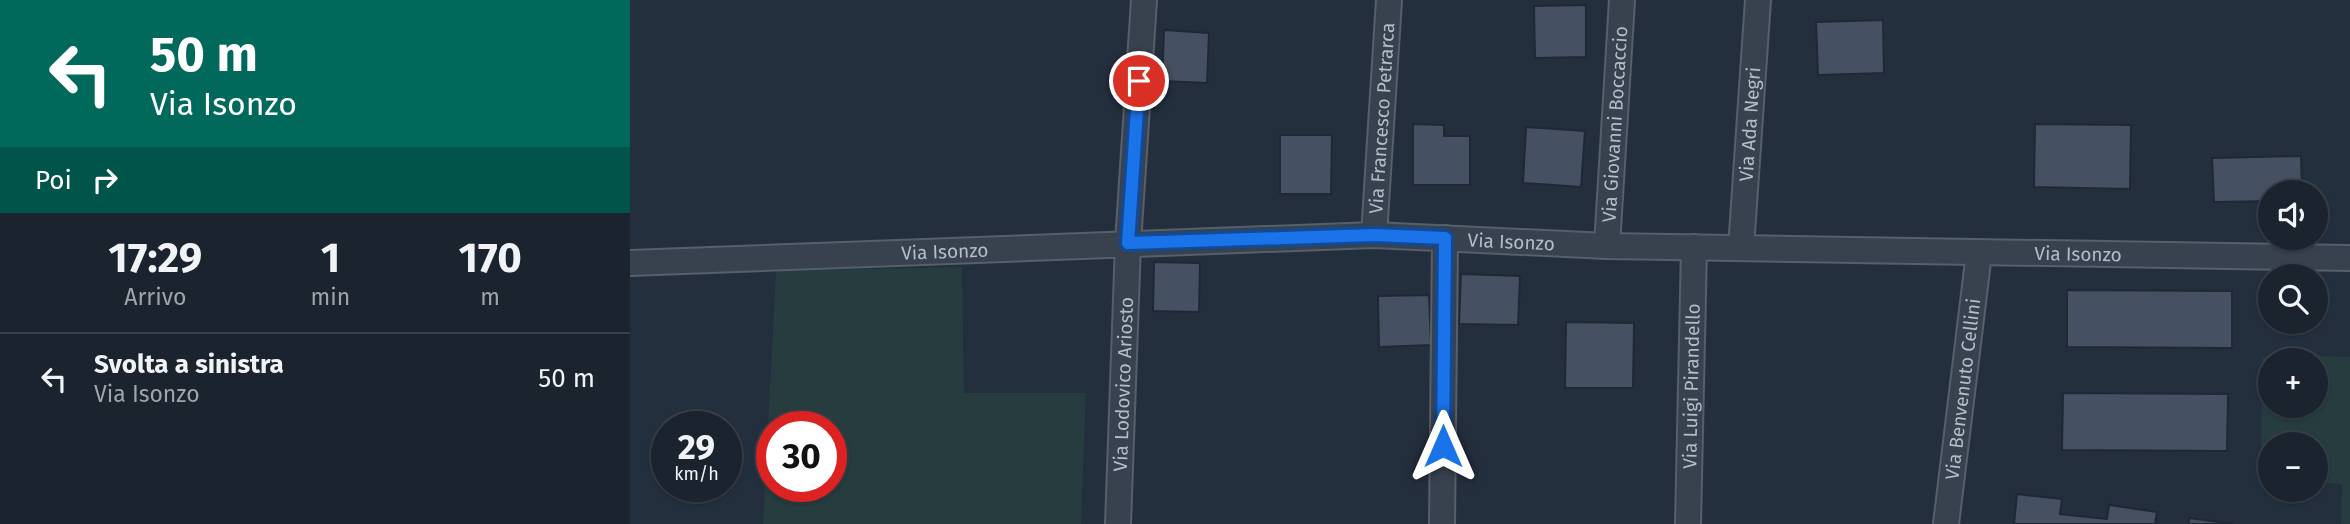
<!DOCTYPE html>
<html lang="it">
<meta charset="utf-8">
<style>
body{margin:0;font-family:"Fira Sans",sans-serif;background:#282f3a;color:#f1f3f6;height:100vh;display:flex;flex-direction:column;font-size:26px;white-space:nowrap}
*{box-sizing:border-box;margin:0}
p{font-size:23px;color:#a0a4aa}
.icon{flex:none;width:38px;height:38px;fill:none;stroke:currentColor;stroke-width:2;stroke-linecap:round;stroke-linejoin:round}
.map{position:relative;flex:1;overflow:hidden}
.side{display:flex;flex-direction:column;background:#1b232e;width:630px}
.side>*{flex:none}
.hud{background:#00695c;color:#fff;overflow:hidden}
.tools{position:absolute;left:1628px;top:180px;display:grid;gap:14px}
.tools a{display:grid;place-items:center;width:70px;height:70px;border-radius:50%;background:#1b232e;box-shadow:0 2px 5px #0004,0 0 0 2px #39404a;font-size:35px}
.speed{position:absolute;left:21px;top:411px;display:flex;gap:14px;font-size:35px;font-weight:700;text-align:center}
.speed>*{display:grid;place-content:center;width:91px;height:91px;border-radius:50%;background:#1b232e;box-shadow:0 2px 5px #0004,0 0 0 2px #39404a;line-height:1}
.speed small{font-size:18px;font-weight:400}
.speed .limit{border:10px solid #d22;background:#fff;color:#111}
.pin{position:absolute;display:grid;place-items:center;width:60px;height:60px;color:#fff;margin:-30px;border:4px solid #fff;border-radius:50%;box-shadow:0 2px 7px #0007}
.me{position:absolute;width:77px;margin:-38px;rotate:0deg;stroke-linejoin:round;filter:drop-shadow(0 0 5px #0008)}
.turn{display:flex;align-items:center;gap:24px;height:147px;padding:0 35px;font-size:32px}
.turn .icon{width:91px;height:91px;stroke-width:2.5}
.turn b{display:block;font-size:49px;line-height:60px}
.then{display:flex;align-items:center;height:66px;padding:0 35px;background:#0003;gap:14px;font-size:26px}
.eta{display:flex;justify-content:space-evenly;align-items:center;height:119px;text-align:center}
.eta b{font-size:42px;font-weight:700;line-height:49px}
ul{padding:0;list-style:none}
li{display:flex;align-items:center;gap:21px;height:91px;padding:0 35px;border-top:2px solid #39404a}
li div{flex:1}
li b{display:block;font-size:26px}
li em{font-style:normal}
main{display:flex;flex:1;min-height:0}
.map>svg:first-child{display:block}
.green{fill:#263c3f;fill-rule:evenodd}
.building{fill:#455162;stroke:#1f2835;stroke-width:2}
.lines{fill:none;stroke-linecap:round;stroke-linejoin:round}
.street-casing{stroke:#565f6c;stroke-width:28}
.street{stroke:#38414e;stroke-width:24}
.route-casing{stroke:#114b97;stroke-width:18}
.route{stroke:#1a73e8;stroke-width:12}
.labels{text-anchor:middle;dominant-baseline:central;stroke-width:6;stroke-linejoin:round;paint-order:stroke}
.street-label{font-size:19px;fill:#b4bcc9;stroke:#1d2633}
</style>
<main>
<section class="side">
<div class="hud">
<div class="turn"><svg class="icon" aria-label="left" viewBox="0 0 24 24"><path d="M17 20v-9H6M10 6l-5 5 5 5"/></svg><div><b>50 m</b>Via Isonzo</div></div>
<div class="then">Poi<svg class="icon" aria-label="right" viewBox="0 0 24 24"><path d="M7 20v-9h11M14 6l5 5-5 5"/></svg></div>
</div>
<div class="eta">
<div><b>17:29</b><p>Arrivo</p></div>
<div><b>1</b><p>min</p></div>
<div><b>170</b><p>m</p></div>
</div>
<ul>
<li><svg class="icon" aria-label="left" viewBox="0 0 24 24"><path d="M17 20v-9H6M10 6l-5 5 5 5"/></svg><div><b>Svolta a sinistra</b><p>Via Isonzo</p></div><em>50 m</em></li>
</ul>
</section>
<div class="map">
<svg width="1720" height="524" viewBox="0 0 1720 524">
<rect width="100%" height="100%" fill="#242f3e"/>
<g class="green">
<path d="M 332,267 L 334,393 L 456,393 L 451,524 L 133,524 L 146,271 ZM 142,427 L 201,427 L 201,486 L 142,486 Z"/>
<path d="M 1661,355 L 1720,357 L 1720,524 L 1711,524 L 1712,484 L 1685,482 L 1685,444 L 1640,444 L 1640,479 L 1631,478 L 1632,357 ZM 1640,360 L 1685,360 L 1685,406 L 1640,406 Z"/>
</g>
<g class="building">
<polygon points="956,5 956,57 905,58 904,6"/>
<polygon points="1253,20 1254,73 1188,75 1186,22"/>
<polygon points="534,30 579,33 577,83 532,81"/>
<polygon points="783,124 814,125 814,136 840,136 840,185 783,185"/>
<polygon points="1405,124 1501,125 1500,189 1404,187"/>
<polygon points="896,127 955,131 951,187 893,183"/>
<polygon points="650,135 702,135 701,194 650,194"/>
<polygon points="1671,156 1672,192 1640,192 1640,201 1584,202 1582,158"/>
<polygon points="524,262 570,263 569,312 523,311"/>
<polygon points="831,274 890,276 888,325 829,324"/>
<polygon points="1437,290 1602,291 1602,348 1437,347"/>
<polygon points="799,295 801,345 749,347 748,296"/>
<polygon points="936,322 1004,323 1003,388 935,388"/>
<polygon points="1433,393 1598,394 1597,451 1432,450"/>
<polygon points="1387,494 1432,499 1430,514 1477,519 1479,505 1527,512 1525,524 1384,524"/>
<polygon points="1559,518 1604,524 1559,524"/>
</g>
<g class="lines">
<defs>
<g id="street">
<path id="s1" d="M 744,235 L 759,0"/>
<path id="s2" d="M 977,246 L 992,0"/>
<path id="s3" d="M 1111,248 L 1128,0"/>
<path id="s4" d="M 0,263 L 744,235 L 977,246 L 1720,258"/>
<path id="s5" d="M 488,524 L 498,243 L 514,0"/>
<polyline points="812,524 815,238"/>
<path id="s6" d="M 1058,524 L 1064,247"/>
<path id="s7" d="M 1316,524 L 1349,253"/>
</g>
</defs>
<use href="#street" class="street-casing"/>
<use href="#street" class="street"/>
</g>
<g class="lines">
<defs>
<polyline id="route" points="509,81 498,243 744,235 815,238 813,446"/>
</defs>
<use href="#route" class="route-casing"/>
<use href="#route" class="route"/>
</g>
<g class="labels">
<g class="street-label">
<text stroke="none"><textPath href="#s1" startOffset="117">Via Francesco Petrarca</textPath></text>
<text stroke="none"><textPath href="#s2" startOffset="122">Via Giovanni Boccaccio</textPath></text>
<text stroke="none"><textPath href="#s3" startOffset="124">Via Ada Negri</textPath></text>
<text stroke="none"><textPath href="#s4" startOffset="882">Via Isonzo</textPath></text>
<text stroke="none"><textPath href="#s4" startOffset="315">Via Isonzo</textPath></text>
<text stroke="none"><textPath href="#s4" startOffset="1449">Via Isonzo</textPath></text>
<text stroke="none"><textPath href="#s5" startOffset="140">Via Lodovico Ariosto</textPath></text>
<text stroke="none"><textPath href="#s6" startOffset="138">Via Luigi Pirandello</textPath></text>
<text stroke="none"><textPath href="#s7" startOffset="136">Via Benvenuto Cellini</textPath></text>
</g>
</g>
</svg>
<div class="tools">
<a><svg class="icon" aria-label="sound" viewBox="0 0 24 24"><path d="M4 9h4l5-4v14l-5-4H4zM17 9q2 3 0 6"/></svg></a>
<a><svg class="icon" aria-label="search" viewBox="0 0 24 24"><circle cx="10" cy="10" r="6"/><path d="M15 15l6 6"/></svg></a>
<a>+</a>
<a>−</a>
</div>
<div class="speed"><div>29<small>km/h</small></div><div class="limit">30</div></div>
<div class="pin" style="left:509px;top:81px;background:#d93025"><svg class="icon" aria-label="arrive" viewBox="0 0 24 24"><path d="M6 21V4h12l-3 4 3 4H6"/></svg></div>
<svg class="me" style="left:813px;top:446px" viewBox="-20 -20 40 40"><path d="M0-17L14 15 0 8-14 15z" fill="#1a73e8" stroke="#fff" stroke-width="4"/></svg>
</div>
</main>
